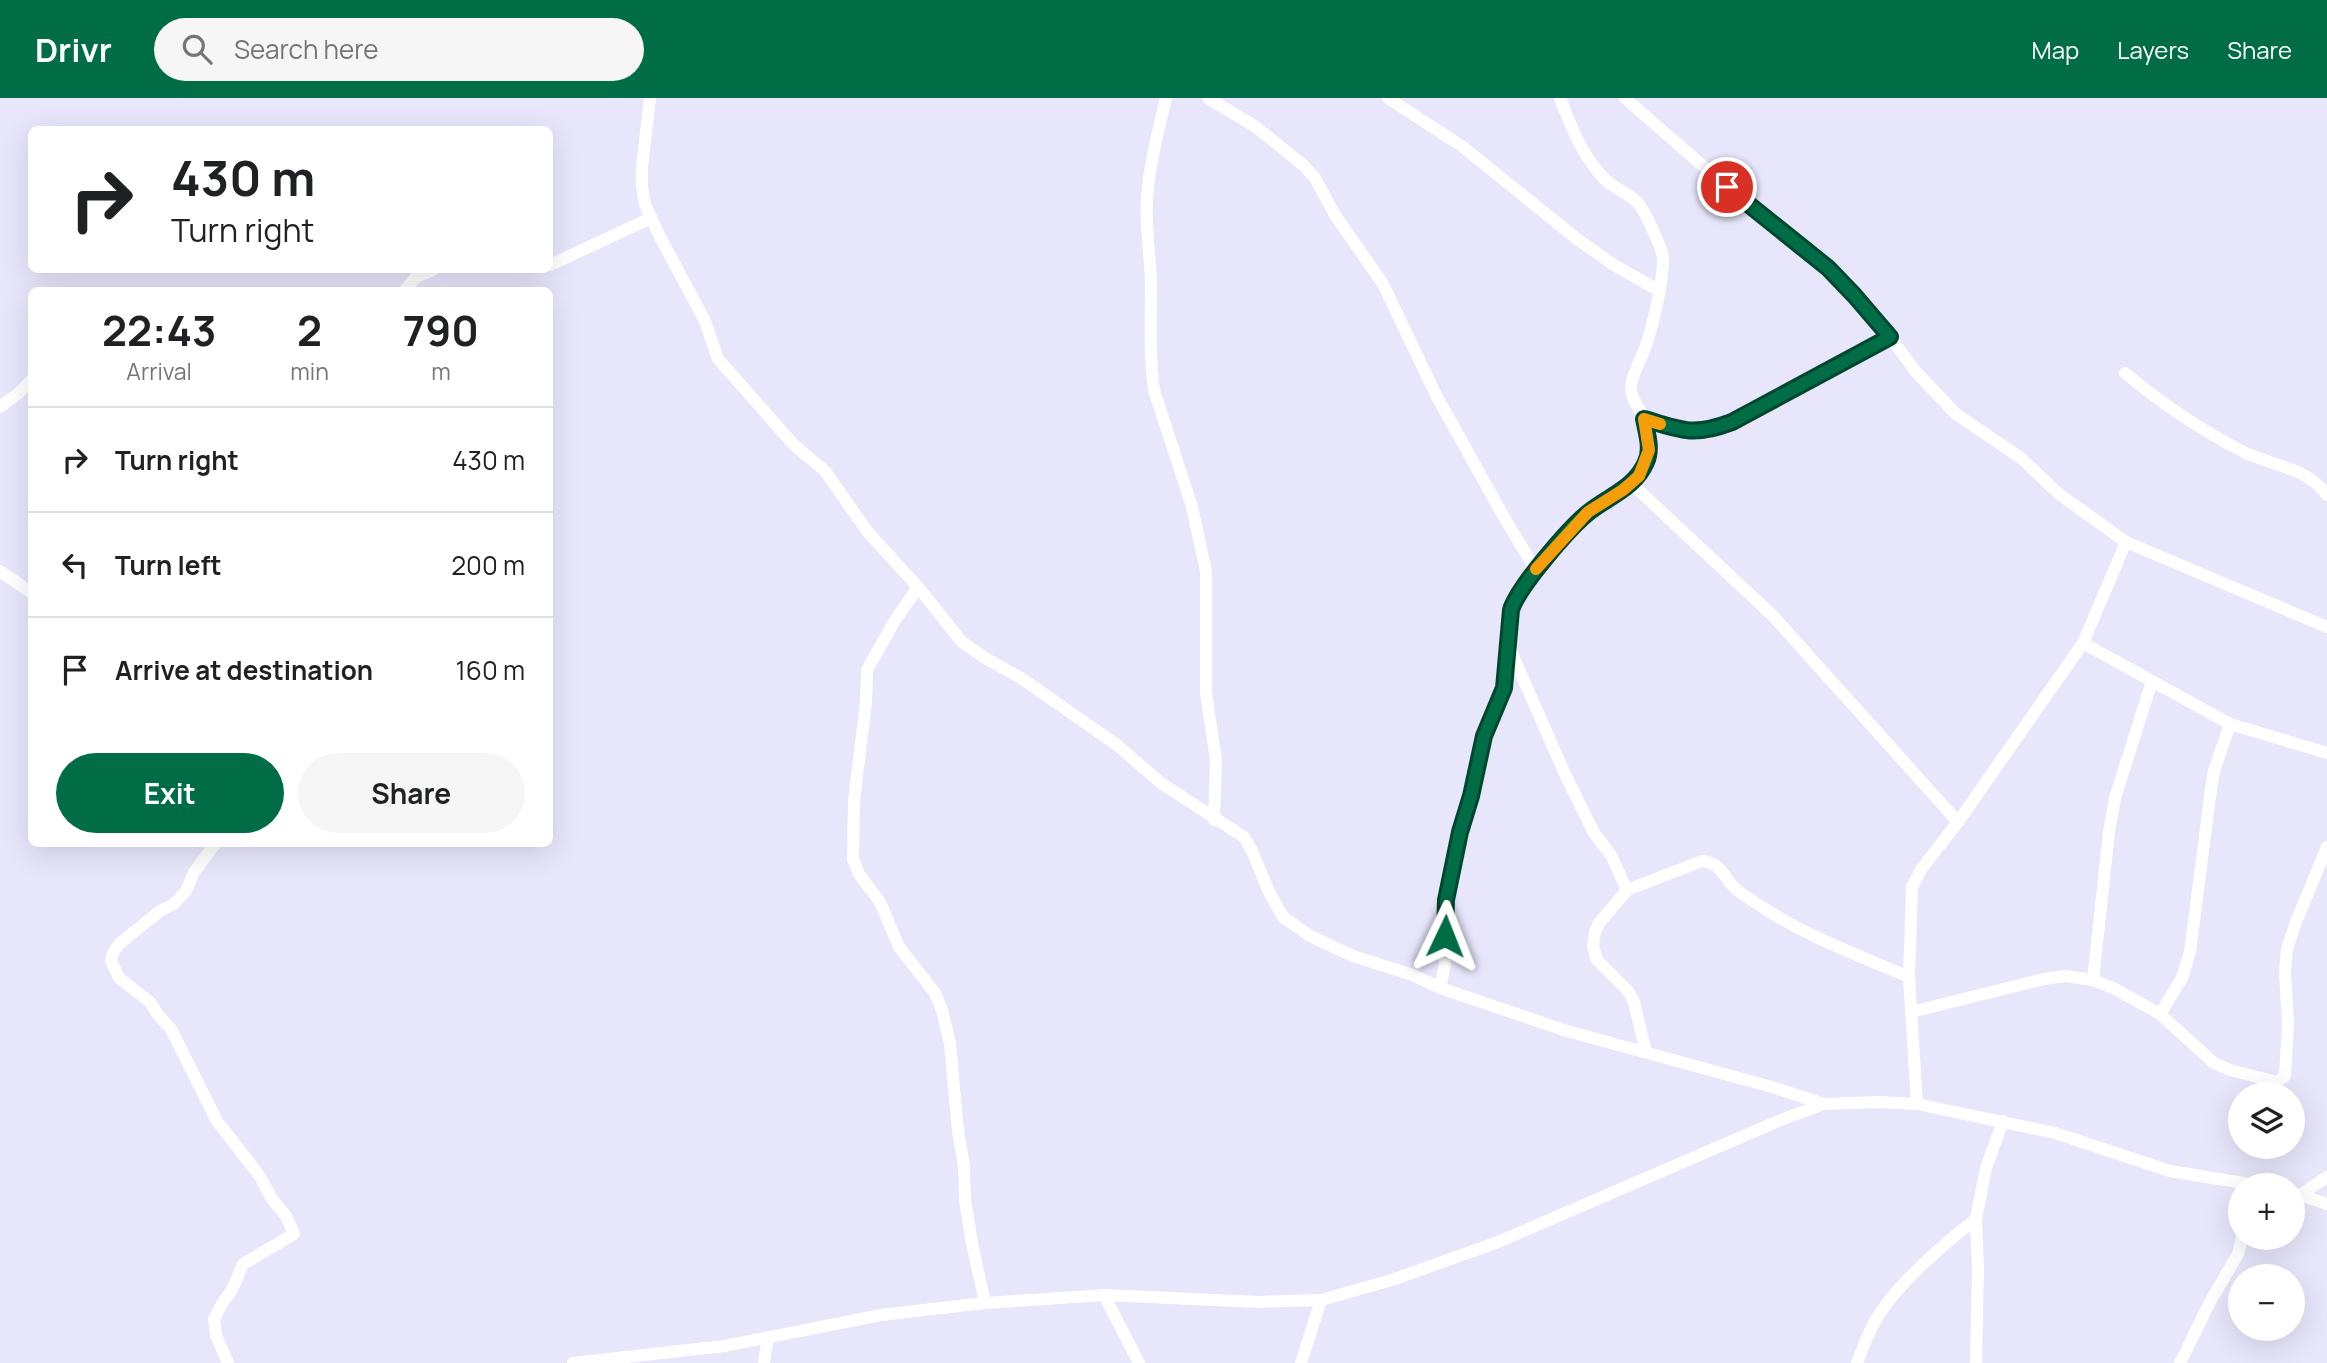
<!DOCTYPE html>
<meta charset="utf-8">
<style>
body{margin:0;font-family:Manrope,sans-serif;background:#f6f6f6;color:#202124;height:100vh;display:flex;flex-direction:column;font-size:26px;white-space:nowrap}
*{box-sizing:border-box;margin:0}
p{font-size:23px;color:#757577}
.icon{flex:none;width:38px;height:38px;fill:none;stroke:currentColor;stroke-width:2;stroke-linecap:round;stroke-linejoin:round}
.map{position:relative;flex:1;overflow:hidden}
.details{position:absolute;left:28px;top:189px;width:525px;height:560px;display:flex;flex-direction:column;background:#fff;border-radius:10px;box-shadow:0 7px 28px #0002}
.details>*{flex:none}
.hud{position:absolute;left:28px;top:28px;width:525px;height:147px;border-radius:10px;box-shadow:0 7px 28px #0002;background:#fff;color:#202124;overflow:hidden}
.fabs{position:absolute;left:2228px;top:984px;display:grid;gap:14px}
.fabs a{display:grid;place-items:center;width:77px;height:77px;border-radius:50%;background:#fff;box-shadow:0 7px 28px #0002;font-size:35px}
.pin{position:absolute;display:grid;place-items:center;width:60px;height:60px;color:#fff;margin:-30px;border:4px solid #fff;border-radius:50%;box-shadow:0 2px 7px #0007}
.me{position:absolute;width:77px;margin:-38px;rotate:2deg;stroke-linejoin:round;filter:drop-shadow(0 0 5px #0008)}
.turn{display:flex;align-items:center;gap:24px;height:147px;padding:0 28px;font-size:32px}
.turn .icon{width:91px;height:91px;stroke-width:2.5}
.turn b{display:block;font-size:49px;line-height:60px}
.eta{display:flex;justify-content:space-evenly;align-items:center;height:119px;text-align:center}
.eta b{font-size:42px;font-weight:700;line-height:49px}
.primary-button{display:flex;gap:14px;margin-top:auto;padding:14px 28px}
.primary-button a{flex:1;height:80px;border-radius:42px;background:#006d46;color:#fff;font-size:28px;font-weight:700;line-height:80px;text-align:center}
.primary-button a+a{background:#f6f6f6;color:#202124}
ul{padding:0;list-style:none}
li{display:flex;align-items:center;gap:21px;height:105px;padding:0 28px;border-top:2px solid #e0e0e0}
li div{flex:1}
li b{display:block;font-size:26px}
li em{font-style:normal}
header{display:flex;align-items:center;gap:42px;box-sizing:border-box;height:98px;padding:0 35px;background:#006d46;color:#fff}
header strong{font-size:33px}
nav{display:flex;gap:38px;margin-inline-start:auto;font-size:24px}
.search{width:490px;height:63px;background:#f6f6f6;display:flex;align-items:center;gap:18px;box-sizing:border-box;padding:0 24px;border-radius:38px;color:#757577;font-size:26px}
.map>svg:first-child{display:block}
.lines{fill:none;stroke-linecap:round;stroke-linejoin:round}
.minor{stroke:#fff;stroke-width:12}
.route-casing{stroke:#00472e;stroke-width:18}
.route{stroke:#006d46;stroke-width:12}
.slow{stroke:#f59e0b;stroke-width:12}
</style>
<header>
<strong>Drivr</strong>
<div class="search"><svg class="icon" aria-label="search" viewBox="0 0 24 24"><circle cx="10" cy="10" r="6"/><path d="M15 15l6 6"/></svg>Search here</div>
<nav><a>Map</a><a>Layers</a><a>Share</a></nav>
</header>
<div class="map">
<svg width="2327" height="1265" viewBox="0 0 2327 1265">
<rect width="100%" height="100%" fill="#e7e6fb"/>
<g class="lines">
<g class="minor">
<polyline points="650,0 642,69 642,89 645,106 658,135 705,223 718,261 794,347 825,373 867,433 918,489 962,544 985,560 1021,580 1117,647 1161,685 1244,739 1252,753 1269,794 1283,819 1310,838 1353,858 1413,877 1440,890 1567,933 1772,989 1824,1006"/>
<path d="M 1166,0 C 1159,29 1151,59 1148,89 C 1144,121 1150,153 1151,185 C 1151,221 1149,256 1154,292 L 1192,409 L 1206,473 L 1206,595 L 1216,662 L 1214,722"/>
<polyline points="1208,0 1256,29 1303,67 1315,80 1335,117 1383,186 1436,297 1505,421 1536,472"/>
<polyline points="1388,0 1463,49 1577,141 1614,167 1658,192"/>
<polyline points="1625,0 1727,89 1828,170 1855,197 1890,239 1916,274 1956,316 2021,360 2059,396 2126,444 2327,529"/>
<polyline points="550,167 651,120"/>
<polyline points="405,192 416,179 433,172"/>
<path d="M 2125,275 C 2161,305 2199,331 2242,353 C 2273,369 2304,367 2327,397"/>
<polyline points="0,309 19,295 32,281"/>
<path d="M 1644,322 C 1683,332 1692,339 1732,324 L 1890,239"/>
<polyline points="1631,385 1773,518 1958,724"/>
<polyline points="0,473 32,495"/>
<polyline points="918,489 894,524 867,572 866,605 854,702 853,761 859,776 880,804 899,849 935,895 942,912 950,946 958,1033 964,1068 965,1102 972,1145 985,1205"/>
<polyline points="2083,545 2230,626 2327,655"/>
<polyline points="1510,551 1564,674 1594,735 1611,757 1627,792"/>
<polyline points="215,746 194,774 186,793 174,806 160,813 119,846 113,855 111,863 119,880 150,904 158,917 171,931 217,1023 259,1077 272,1101 286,1118 294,1136 243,1166 232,1192 223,1204 214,1221 216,1237 228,1265"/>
<polyline points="2093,882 2109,734 2115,700 2152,583"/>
<path d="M 1440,890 L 1445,866 L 1444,813 L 1450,775 L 1459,734 L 1471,698 L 1484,638 L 1504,590 L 1511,512 C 1517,489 1571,427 1590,413 C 1606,402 1625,394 1638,379 C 1651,363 1651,337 1643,319 C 1639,309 1631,301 1631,290 C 1631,277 1641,262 1645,250 C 1653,229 1663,183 1663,161 C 1663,151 1644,111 1637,104 C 1625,93 1608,88 1599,75 C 1581,54 1570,26 1560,0"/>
<polyline points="1911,914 2044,881 2065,878 2093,882 2115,891 2160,916 2214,965 2230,972 2277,984 2285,978 2288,926 2285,875 2287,851 2296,824 2327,749"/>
<polyline points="2160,916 2182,880 2190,854 2211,691 2214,673 2230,626"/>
<path d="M 1646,954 L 1634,904 L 1628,893 L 1597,862 L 1593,848 L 1595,834 L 1599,825 L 1627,792 L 1702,763 C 1721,765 1722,777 1734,789 C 1739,795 1749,800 1756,805 C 1803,837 1857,857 1909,879"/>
<polyline points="1917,1006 1909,879 1912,789 1922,770 1958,724 2083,545 2126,444"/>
<polyline points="2292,1095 2300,1097 2327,1079"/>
<polyline points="2300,1097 2327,1106"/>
<polyline points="1104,1197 1139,1265"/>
<polyline points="573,1265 724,1248 881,1217 985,1205 1104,1197 1258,1204 1321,1202 1392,1182 1498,1144 1776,1024 1824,1006 1877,1004 1917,1006 2055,1035 2170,1073 2256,1087"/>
<polyline points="764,1265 768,1239"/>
<polyline points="1301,1265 1321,1202"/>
<path d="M 1857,1265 C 1863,1250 1868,1234 1877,1220 C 1897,1186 1945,1145 1976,1121"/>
<polyline points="1976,1265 1978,1171 1976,1121 1986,1070 2003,1023"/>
<polyline points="2180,1265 2210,1204 2238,1156 2242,1139"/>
</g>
</g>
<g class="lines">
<defs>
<path id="route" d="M 1445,838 L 1446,802 L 1460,734 L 1471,698 L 1484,638 L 1504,590 L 1511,512 C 1518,489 1570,429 1589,414 C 1609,398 1635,390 1646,364 C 1652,351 1647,336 1644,321 C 1683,332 1692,339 1732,324 L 1890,239 L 1854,197 L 1828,170 L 1727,89"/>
</defs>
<use href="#route" class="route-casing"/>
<use href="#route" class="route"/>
<polyline class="slow" points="1536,471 1588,414 1623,392 1639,378 1649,352 1644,321 1660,326"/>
</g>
</svg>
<div class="fabs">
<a><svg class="icon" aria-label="layers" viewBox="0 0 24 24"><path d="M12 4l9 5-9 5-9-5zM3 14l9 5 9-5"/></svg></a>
<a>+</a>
<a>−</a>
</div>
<div class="pin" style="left:1727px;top:89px;background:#d93025"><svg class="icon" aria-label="arrive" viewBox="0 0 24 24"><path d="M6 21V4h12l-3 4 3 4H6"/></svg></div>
<svg class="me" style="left:1445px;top:838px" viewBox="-20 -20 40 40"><path d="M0-17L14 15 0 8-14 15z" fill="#006d46" stroke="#fff" stroke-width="4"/></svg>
<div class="hud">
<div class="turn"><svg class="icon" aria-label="right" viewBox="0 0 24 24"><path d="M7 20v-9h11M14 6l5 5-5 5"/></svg><div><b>430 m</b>Turn right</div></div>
</div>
<section class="details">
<div class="eta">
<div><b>22:43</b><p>Arrival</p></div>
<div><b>2</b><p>min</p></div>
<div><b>790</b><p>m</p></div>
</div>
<ul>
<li><svg class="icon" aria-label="right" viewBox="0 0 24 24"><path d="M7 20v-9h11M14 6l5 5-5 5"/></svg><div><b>Turn right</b></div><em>430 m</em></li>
<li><svg class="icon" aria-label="left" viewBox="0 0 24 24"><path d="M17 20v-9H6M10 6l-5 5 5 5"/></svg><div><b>Turn left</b></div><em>200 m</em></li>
<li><svg class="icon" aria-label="arrive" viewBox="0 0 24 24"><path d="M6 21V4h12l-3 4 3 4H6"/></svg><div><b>Arrive at destination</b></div><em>160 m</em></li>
</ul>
<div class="primary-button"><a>Exit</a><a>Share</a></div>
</section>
</div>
